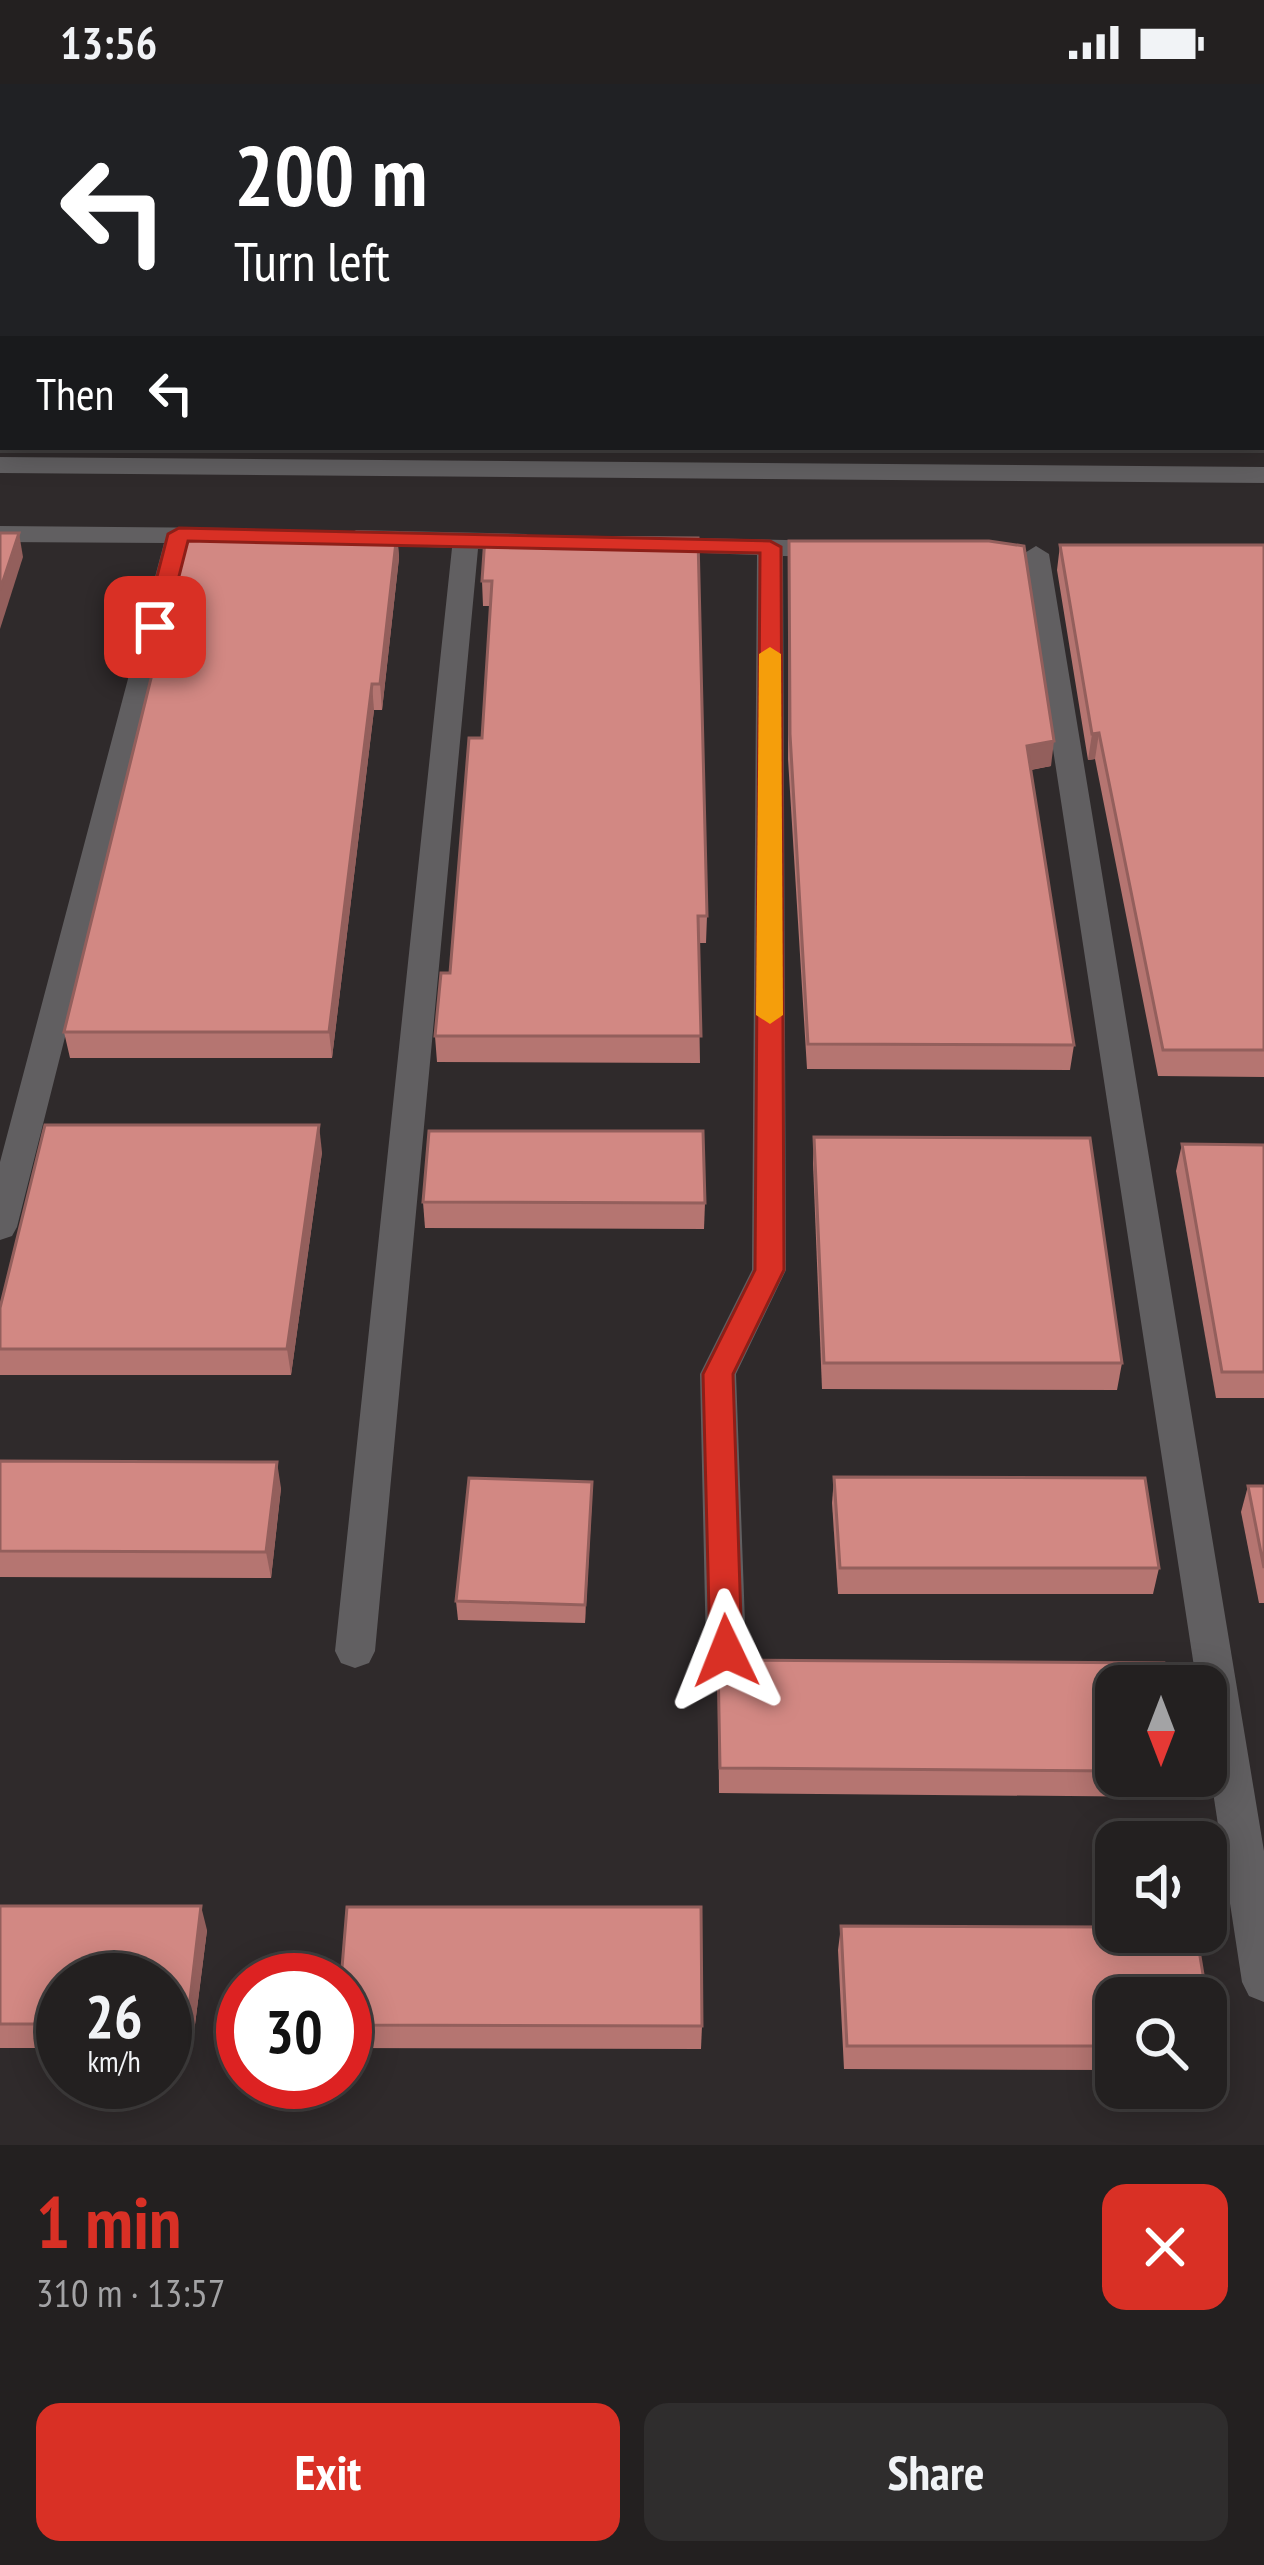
<!DOCTYPE html>
<meta charset="utf-8">
<style>
body{margin:0;font-family:"PT Sans Narrow",sans-serif;background:#2f2d2d;color:#f1f3f6;height:100vh;display:flex;flex-direction:column;font-size:45px;white-space:nowrap}
*{box-sizing:border-box;margin:0}
p{font-size:39px;color:#a3a3a5}
.icon{flex:none;width:66px;height:66px;fill:none;stroke:currentColor;stroke-width:2;stroke-linecap:round;stroke-linejoin:round}
.map{position:relative;height:2061px;overflow:hidden}
.drawer{display:flex;flex-direction:column;background:#232020;flex:1}
.drawer>*{flex:none}
.banner{position:absolute;left:0px;top:0px;width:1266px;height:366px;box-shadow:0 6px 30px #0003,0 0 0 3px #403e3e;background:#202124;color:#fff;overflow:hidden}
.needle{width:78px;rotate:180deg}
.tools{position:absolute;left:1095px;top:1581px;display:grid;gap:24px}
.tools a{display:grid;place-items:center;width:132px;height:132px;border-radius:24px;background:#232020;box-shadow:0 6px 30px #0003,0 0 0 3px #403e3e;font-size:60px}
.speed{position:absolute;left:36px;top:1869px;display:flex;gap:24px;font-size:60px;font-weight:700;text-align:center}
.speed>*{display:grid;place-content:center;width:156px;height:156px;border-radius:50%;background:#232020;box-shadow:0 6px 30px #0003,0 0 0 3px #403e3e;line-height:1}
.speed small{font-size:30px;font-weight:400}
.speed .limit{border:18px solid #d22;background:#fff;color:#111}
.pin{position:absolute;display:grid;place-items:center;width:102px;height:102px;color:#fff;margin:-51px;border-radius:24px;box-shadow:0 6px 18px #0006}
.me{position:absolute;width:132px;margin:-66px;rotate:358deg;stroke-linejoin:round;filter:drop-shadow(0 0 9px #0008)}
.turn{display:flex;align-items:center;gap:42px;height:252px;padding:0 36px;font-size:54px}
.turn .icon{width:156px;height:156px;stroke-width:2.5}
.turn b{display:block;font-size:84px;line-height:102px}
.then{display:flex;align-items:center;height:114px;padding:0 36px;background:#0003;gap:24px;font-size:45px}
.round{display:grid;place-items:center;flex:none;width:126px;height:126px;border-radius:24px;background:#2f2d2d}
.overview{display:flex;align-items:center;justify-content:space-between;height:204px;padding:0 36px}
h1{font-size:72px;font-weight:700;line-height:90px;color:#d93025}
.action{display:flex;gap:24px;margin-top:auto;padding:24px 36px}
.action a{flex:1;height:138px;border-radius:24px;background:#d93025;color:#fff;font-size:48px;font-weight:700;line-height:138px;text-align:center}
.action a+a{background:#2f2d2d;color:#f1f3f6}
.status{display:flex;justify-content:space-between;align-items:center;height:84px;padding:0 60px;background:#232020;direction:ltr}
.status svg{height:33px;fill:currentColor}
.map>svg:first-child{display:block}
.lines{fill:none;stroke-linecap:round;stroke-linejoin:round}
.minor{fill:#615f61;fill-rule:evenodd}
.tertiary{fill:#615f61;fill-rule:evenodd}
.wall{fill:#b57571}
.shaded-wall{fill:#935f5c}
.building{fill:#d28883;stroke:#935f5c;stroke-width:3}
.route{fill:#d93025;stroke:#8d1f18;stroke-width:3}
.slow{fill:#f59e0b}
</style>
<div class="status"><b>13:56</b><svg viewBox="0 0 49 12"><path d="M0 12V9h3v3zM5 12V6h3v6zM10 12V3h3v9zM15 12V0h3v12zM26 1h20v11H26zM47 4h2v5h-2z"/></svg></div>
<div class="map">
<svg width="1264" height="2061" viewBox="0 0 1264 2061">
<rect width="100%" height="100%" fill="#2f2a2b"/>
<g class="lines">
<g class="minor">
<polygon points="0,442 232,444 245,452 232,460 190,459 17,1143 12,1152 0,1156 0,1078 164,459 0,458"/>
<polygon points="356,446 526,450 539,458 526,466 478,465 375,1567 369,1579 355,1584 341,1579 335,1567 452,464 347,460 343,454"/>
<polygon points="656,453 832,457 845,465 832,473 783,472 786,1186 736,1290 746,1567 740,1579 726,1584 712,1579 706,1567 700,1290 752,1186 757,471 647,467 643,461"/>
<polygon points="1036,462 1049,470 1264,1767 1264,1918 1249,1912 1242,1898 1206,1662 1206,1602 1197,1602 1023,470"/>
</g>
<g class="tertiary">
<rect x="0" y="322" width="3" height="14"/>
<rect x="1263" y="334" width="1" height="14"/>
<polygon points="0,373 1264,383 1264,399 0,389"/>
</g>
</g>
<g class="wall">
<polygon points="397,449 399,474 382,626 374,626 332,974 70,974 64,948"/>
<polygon points="485,453 707,832 706,859 698,859 700,979 437,978 435,952 450,889 482,654 491,522 483,522 482,497"/>
<polygon points="789,457 1051,682 1031,686 1074,961 1070,986 807,985 788,675"/>
<polygon points="1060,461 1264,461 1264,993 1158,992 1095,675 1088,676 1057,486"/>
<polygon points="814,1053 1122,1279 1117,1306 822,1305 813,1079"/>
<polygon points="1182,1060 1264,1061 1264,1314 1216,1314 1176,1087"/>
<polygon points="322,1068 291,1291 0,1291 0,1224"/>
<polygon points="423,1118 705,1119 704,1145 425,1144"/>
<polygon points="0,1377 281,1404 271,1494 0,1493"/>
<polygon points="834,1393 1159,1484 1153,1510 838,1510 832,1419"/>
<polygon points="592,1398 585,1539 458,1536 456,1517"/>
<polygon points="1248,1402 1264,1402 1264,1519 1259,1519 1241,1428"/>
<polygon points="718,1576 1116,1602 1116,1692 1179,1692 1174,1713 719,1709"/>
<polygon points="0,1822 207,1846 192,1964 165,1964 165,1896 63,1896 63,1964 0,1964"/>
<polygon points="841,1842 1116,1843 1116,1848 1196,1848 1215,1963 1207,1986 1206,1914 1116,1914 1116,1986 844,1985 838,1866"/>
<polygon points="345,1896 702,1942 701,1965 345,1964"/>
</g>
<g class="shaded-wall">
<polygon points="19,449 23,473 0,545 0,506"/>
<polygon points="397,449 399,474 382,626 380,600"/>
<polygon points="372,600 374,626 332,974 329,948"/>
<polygon points="1099,649 1095,675 1088,676 1092,650"/>
<polygon points="1054,657 1051,682 1024,687 1027,662"/>
<polygon points="319,1041 322,1068 291,1291 287,1265"/>
<polygon points="277,1378 281,1404 271,1494 266,1468"/>
<polygon points="592,1398 592,1416 585,1539 585,1521"/>
<polygon points="201,1822 207,1846 192,1964 187,1941"/>
</g>
<g class="building">
<polygon points="187,448 397,449 380,600 372,600 329,948 64,948"/>
<polygon points="0,449 19,449 0,506"/>
<polygon points="485,453 698,454 707,832 698,832 701,952 435,952 441,889 450,889 469,654 482,654 492,497 482,497"/>
<polygon points="789,457 989,457 1024,462 1054,657 1027,662 1074,961 808,960 790,650"/>
<polygon points="1060,461 1264,461 1264,966 1163,966 1099,649 1092,650"/>
<polygon points="45,1041 319,1041 287,1265 0,1265 0,1224"/>
<polygon points="429,1047 703,1047 705,1119 423,1118"/>
<polygon points="814,1053 1090,1054 1122,1279 824,1279"/>
<polygon points="1182,1060 1264,1061 1264,1288 1222,1288"/>
<polygon points="0,1377 277,1378 266,1468 0,1467"/>
<polygon points="834,1393 1145,1394 1159,1484 840,1484"/>
<polygon points="469,1394 592,1398 585,1521 456,1517"/>
<polygon points="1248,1402 1264,1402 1264,1484"/>
<polygon points="718,1576 1164,1579 1167,1602 1116,1602 1116,1687 720,1684"/>
<polygon points="0,1822 201,1822 187,1941 165,1941 165,1896 63,1896 63,1940 0,1940"/>
<polygon points="347,1823 701,1823 702,1942 345,1941 345,1896 341,1896"/>
<polygon points="841,1842 1116,1843 1116,1848 1196,1848 1215,1963 1206,1963 1206,1914 1116,1914 1116,1962 847,1962"/>
</g>
<polygon class="route" points="179,444 770,457 781,463 784,1186 733,1290 742,1567 738,1577 726,1581 714,1577 710,1567 703,1290 755,1186 760,469 188,457 166,543 163,547 147,547 144,543 168,450"/>
<polygon class="slow" points="770,563 781,570 783,931 770,940 756,931 759,570"/>
</svg>
<div class="tools">
<a><svg class="needle" viewBox="-14 -14 28 28"><path d="M0-13l5 13h-10z" fill="#e53935"/><path d="M0 13l5-13h-10z" fill="#a3a3a5"/></svg></a>
<a><svg class="icon" aria-label="sound" viewBox="0 0 24 24"><path d="M4 9h4l5-4v14l-5-4H4zM17 9q2 3 0 6"/></svg></a>
<a><svg class="icon" aria-label="search" viewBox="0 0 24 24"><circle cx="10" cy="10" r="6"/><path d="M15 15l6 6"/></svg></a>
</div>
<div class="speed"><div>26<small>km/h</small></div><div class="limit">30</div></div>
<div class="pin" style="left:155px;top:543px;background:#d93025"><svg class="icon" aria-label="arrive" viewBox="0 0 24 24"><path d="M6 21V4h12l-3 4 3 4H6"/></svg></div>
<svg class="me" style="left:726px;top:1567px" viewBox="-20 -20 40 40"><path d="M0-17L14 15 0 8-14 15z" fill="#d93025" stroke="#fff" stroke-width="4"/></svg>
<div class="banner">
<div class="turn"><svg class="icon" aria-label="left" viewBox="0 0 24 24"><path d="M17 20v-9H6M10 6l-5 5 5 5"/></svg><div><b>200 m</b>Turn left</div></div>
<div class="then">Then<svg class="icon" aria-label="left" viewBox="0 0 24 24"><path d="M17 20v-9H6M10 6l-5 5 5 5"/></svg></div>
</div>
</div>
<section class="drawer">
<div class="overview"><div><h1>1 min</h1><p>310 m · 13:57</p></div><a class="round" style="background:#d93025;color:#fff"><svg class="icon" aria-label="close" viewBox="0 0 24 24"><path d="M6 6l12 12M18 6L6 18"/></svg></a></div>
<div class="action"><a>Exit</a><a>Share</a></div>
</section>
